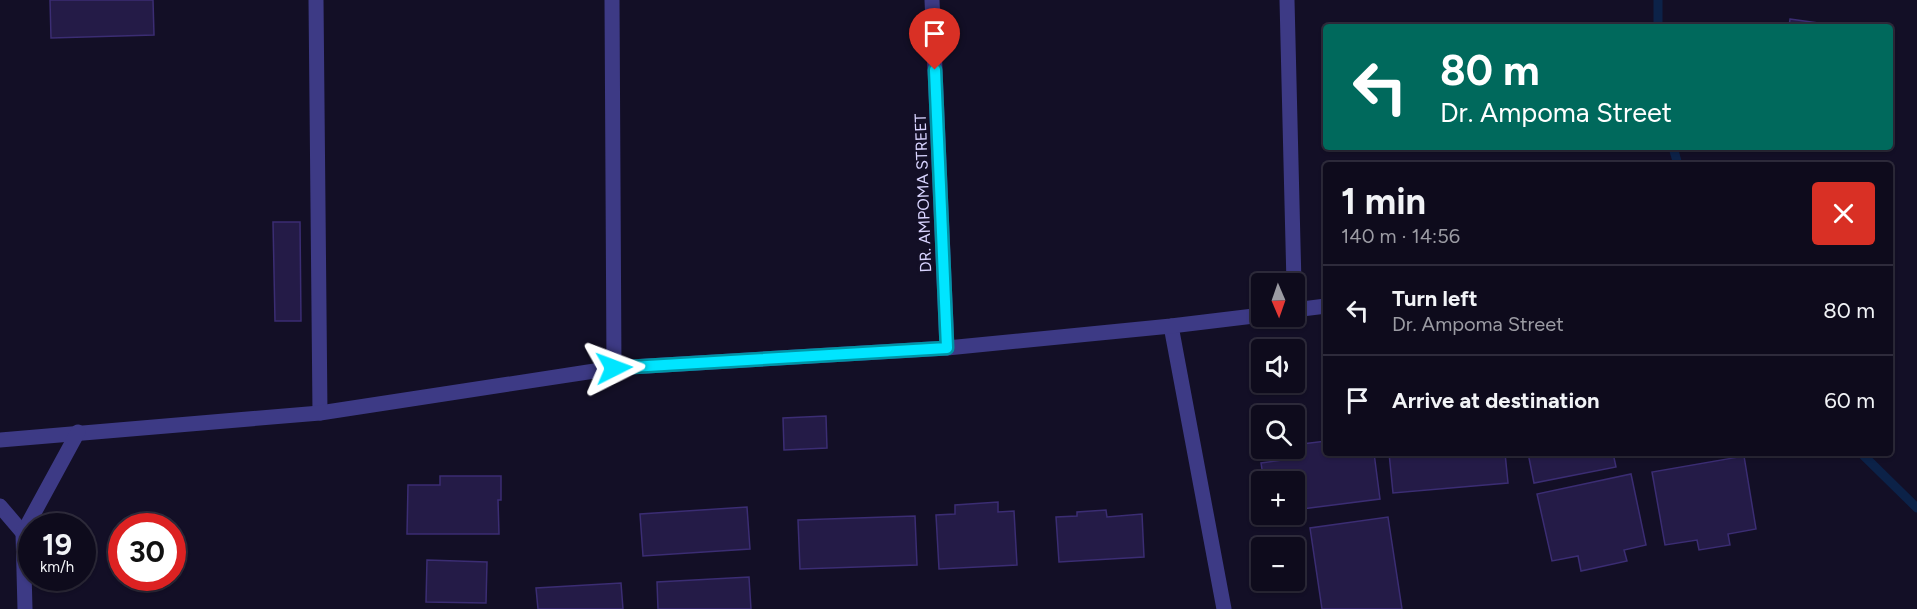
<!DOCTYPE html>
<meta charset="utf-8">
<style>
body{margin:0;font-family:Figtree,sans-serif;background:#1c1929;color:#f1f3f6;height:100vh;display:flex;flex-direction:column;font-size:22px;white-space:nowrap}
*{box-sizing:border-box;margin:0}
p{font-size:20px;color:#9b9ba3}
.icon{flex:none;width:33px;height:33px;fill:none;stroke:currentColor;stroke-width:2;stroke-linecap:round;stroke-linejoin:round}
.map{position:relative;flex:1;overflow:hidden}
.panel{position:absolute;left:1323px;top:162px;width:570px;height:294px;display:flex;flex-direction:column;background:#0e0b1c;border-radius:6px;box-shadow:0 2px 4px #0004,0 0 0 2px #2e2b3b}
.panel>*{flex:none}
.top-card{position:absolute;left:1323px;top:24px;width:570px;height:126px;border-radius:6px;box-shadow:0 2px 4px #0004,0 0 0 2px #2e2b3b;background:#00695c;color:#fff;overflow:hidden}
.needle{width:39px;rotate:178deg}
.fabs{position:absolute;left:1251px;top:273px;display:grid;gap:12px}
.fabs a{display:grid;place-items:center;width:54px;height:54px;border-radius:6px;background:#0e0b1c;box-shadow:0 2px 4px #0004,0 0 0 2px #2e2b3b;font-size:30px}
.speed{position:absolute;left:18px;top:513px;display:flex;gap:12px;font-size:30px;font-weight:700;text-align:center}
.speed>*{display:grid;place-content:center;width:78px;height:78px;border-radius:50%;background:#0e0b1c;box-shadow:0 2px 4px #0004,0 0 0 2px #2e2b3b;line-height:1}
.speed small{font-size:15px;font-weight:400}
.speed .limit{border:9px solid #d22;background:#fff;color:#111}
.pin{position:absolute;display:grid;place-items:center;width:51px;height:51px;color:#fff;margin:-62px -26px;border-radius:50% 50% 50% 0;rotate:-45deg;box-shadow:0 0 6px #0007}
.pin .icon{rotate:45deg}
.me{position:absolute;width:66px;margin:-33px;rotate:87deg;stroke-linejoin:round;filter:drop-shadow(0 0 4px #0008)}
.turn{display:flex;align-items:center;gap:21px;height:126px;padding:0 18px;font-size:27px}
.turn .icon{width:78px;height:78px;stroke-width:2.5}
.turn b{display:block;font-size:42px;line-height:51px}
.round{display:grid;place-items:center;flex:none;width:63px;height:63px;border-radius:6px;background:#1c1929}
.head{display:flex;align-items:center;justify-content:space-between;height:102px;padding:0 18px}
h1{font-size:36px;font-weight:700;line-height:45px}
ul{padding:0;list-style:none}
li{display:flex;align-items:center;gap:18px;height:90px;padding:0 18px;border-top:2px solid #2e2b3b}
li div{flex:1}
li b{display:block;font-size:22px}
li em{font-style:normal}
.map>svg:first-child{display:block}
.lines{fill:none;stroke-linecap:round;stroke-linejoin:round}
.stream{stroke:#0c2248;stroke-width:9}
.building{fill:#241b47;stroke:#3b2d73;stroke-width:1.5}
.minor{stroke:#3d3a85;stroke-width:15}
.route-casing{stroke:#0095a6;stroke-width:15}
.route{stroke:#00e5ff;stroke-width:10}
.labels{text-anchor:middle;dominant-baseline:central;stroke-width:6;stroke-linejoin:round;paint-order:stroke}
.street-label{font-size:16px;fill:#d9d4ff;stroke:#130f26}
</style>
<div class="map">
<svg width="1917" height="609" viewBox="0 0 1917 609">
<rect width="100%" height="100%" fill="#130f26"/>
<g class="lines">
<g class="stream">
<polyline points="1658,0 1658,27"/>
<polyline points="1673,147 1678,165"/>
<polyline points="1861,453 1917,508"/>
</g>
</g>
<g class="building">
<polygon points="50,0 153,0 154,35 51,38"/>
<polygon points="1790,19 1847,27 1789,27"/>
<polygon points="273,222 300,222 301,321 275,321"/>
<polygon points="826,416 827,448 784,450 783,418"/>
<polygon points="1326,441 1326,453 1374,453 1380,499 1294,510 1294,482 1264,482 1261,463 1296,458 1294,445"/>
<polygon points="1389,453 1505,453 1508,483 1393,493"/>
<polygon points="1528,453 1613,453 1616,467 1534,483"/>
<polygon points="1744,456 1756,529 1728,534 1730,545 1699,550 1697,540 1665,545 1652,472"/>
<polygon points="1631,474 1646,545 1624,550 1627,561 1581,571 1578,556 1552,561 1537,494"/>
<polygon points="440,476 501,476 501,500 498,500 499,534 407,534 408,485 440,485"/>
<polygon points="998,502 998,512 1014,511 1017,565 939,569 936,515 955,514 955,505"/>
<polygon points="747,507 750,549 643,556 640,514"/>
<polygon points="1106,510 1107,517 1142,514 1144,557 1059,562 1056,517 1077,516 1077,512"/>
<polygon points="915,516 917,565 800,569 798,520"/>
<polygon points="1388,517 1402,609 1322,609 1310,528"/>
<polygon points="427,560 487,562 486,603 426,602"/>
<polygon points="749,577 751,609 658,609 657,582"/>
<polygon points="621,583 623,609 538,609 536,588"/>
</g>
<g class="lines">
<g class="minor">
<polyline points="316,0 320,413"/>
<polyline points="612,0 614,368"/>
<polyline points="932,0 947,348"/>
<polyline points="1287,0 1294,284"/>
<polyline points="1294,310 1326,306"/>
<polyline points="1171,326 1224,609"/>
<polyline points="0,440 320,413 614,368 947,348 1171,326 1262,315"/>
<polyline points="0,506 23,533"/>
<polyline points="25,609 23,533 78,432"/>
</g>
</g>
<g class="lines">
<defs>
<polyline id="route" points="614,368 947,348 935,70"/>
</defs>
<use href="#route" class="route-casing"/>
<use href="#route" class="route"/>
</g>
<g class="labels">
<g class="street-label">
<text transform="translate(923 193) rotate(-92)">DR. AMPOMA STREET</text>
</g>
</g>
</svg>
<div class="fabs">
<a><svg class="needle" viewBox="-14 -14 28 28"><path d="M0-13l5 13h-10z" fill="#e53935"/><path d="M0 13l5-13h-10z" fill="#9b9ba3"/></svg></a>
<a><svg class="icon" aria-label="sound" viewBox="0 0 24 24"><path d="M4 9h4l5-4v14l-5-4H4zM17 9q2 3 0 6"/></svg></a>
<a><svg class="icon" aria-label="search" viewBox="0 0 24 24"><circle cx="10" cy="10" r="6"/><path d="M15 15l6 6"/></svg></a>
<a>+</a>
<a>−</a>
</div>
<div class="speed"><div>19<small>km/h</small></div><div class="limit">30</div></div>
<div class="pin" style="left:935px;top:70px;background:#d93025"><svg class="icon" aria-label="arrive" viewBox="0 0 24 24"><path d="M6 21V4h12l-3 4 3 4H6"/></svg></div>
<svg class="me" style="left:614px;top:368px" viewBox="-20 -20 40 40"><path d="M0-17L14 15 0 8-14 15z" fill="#00e5ff" stroke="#fff" stroke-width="4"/></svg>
<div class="top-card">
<div class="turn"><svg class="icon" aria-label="left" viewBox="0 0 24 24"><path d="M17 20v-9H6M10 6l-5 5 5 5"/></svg><div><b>80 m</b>Dr. Ampoma Street</div></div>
</div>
<section class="panel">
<div class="head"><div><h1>1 min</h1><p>140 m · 14:56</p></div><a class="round" style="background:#d93025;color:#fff"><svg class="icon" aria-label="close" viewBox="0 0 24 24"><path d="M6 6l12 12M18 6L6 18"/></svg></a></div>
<ul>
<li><svg class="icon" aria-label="left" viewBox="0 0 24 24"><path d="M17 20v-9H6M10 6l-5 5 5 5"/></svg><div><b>Turn left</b><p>Dr. Ampoma Street</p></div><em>80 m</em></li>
<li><svg class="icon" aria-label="arrive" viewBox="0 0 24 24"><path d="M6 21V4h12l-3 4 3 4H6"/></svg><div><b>Arrive at destination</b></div><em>60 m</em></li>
</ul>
</section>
</div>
